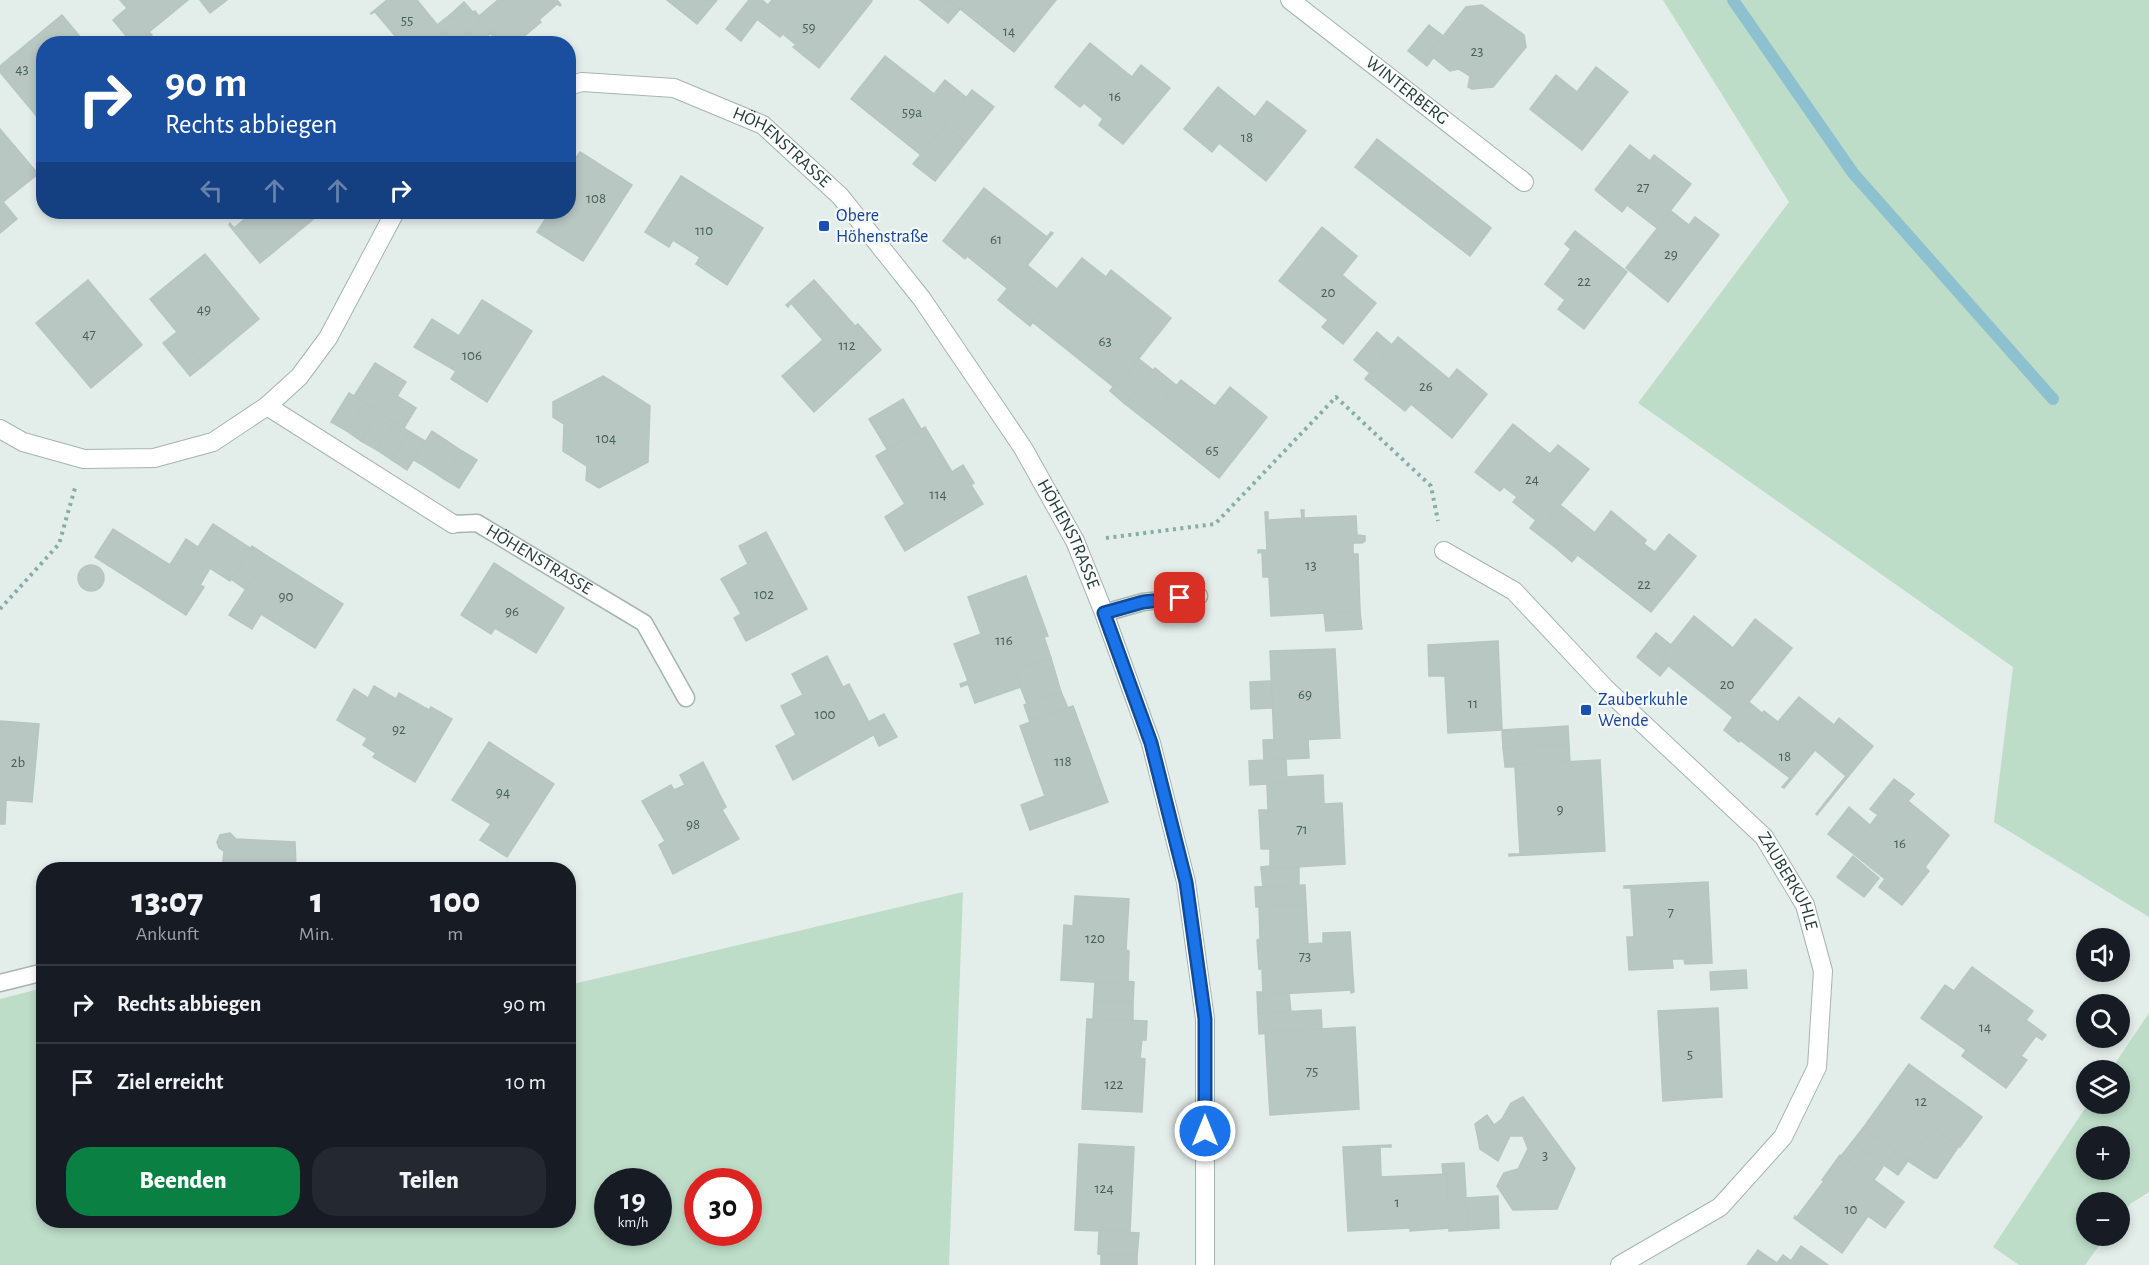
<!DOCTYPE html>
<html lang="de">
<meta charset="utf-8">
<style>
body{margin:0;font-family:"Alegreya Sans",sans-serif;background:#242831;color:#f1f3f6;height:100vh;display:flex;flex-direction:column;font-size:22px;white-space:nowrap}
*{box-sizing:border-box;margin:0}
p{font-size:20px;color:#9ea1a6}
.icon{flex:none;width:33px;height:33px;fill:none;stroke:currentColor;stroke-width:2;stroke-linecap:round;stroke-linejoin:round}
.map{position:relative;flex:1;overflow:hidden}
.sheet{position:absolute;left:36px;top:862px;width:540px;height:366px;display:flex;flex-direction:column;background:#171b24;border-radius:24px;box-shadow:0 3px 9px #0003}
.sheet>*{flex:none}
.guide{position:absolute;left:36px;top:36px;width:540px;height:183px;border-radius:24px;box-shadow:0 3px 9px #0003;background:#1a4fa0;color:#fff;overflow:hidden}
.controls{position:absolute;left:2076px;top:928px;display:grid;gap:12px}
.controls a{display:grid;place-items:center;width:54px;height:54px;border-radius:50%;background:#171b24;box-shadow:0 3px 9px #0003;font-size:30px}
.speed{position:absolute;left:594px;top:1168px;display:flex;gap:12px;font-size:30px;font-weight:700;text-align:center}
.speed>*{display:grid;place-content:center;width:78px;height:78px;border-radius:50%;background:#171b24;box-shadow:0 3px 9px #0003;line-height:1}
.speed small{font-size:15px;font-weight:400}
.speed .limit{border:9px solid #d22;background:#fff;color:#111}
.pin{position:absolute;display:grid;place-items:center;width:51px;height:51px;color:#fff;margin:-26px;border-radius:12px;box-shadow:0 3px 9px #0006}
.me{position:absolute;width:66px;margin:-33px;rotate:0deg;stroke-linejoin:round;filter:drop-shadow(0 0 4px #0008)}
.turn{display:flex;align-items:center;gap:21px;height:126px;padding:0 30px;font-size:27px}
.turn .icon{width:78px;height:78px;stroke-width:2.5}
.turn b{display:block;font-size:42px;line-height:51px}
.lanes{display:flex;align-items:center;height:57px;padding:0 30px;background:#0003;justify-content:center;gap:30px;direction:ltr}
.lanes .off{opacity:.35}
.eta{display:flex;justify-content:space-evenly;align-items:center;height:102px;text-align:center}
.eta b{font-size:36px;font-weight:800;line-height:42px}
.primary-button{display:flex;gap:12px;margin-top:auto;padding:12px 30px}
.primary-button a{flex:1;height:69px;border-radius:24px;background:#0b8043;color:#fff;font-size:24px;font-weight:800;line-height:69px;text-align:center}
.primary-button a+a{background:#242831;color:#f1f3f6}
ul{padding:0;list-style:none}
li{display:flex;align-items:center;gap:18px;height:78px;padding:0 30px;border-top:2px solid #363941}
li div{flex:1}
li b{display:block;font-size:22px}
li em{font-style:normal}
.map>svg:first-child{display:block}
.green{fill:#bdddc8;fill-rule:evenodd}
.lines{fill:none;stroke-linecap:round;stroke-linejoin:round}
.stream{stroke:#8dc1d0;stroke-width:12}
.building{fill:#b9c7c2;stroke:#b6c6c0;stroke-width:1.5}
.service-casing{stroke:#a6b5b0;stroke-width:19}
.minor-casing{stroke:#a6b5b0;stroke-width:20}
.path{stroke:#85afa5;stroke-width:4;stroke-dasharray:3 4.5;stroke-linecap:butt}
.service{stroke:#fff;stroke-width:16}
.minor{stroke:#fff;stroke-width:18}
.route-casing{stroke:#114b97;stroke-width:15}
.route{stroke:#1a73e8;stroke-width:10}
.transit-dot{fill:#1a4fb4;stroke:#f4f9f7;stroke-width:2}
.labels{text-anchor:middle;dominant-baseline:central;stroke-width:4.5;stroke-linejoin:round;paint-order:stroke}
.number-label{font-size:15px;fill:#48605a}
.street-label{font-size:18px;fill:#233d38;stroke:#f4f9f7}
.transit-label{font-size:18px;fill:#164399;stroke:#f4f9f7;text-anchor:start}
</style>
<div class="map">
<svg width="2149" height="1265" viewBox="0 0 2149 1265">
<rect width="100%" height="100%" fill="#e3ede9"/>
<g class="green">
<polygon points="1663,0 2149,0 2149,917 1994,822 2013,667 1638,403 1789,202"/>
<path d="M 963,892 L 949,1265 L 0,1265 L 0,999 L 43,988 L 44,1221 L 568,1221 L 569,985 ZM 608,1182 L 658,1182 L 658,1233 L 608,1233 ZM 698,1182 L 748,1182 L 748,1233 L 698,1233 Z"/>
<path d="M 2149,1013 L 2149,1192 L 2130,1204 L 2120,1218 L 2120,1203 L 2086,1203 L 2086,1236 L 2106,1236 L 2085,1265 L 2019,1265 L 1993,1247 L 2088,1104 L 2120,1104 L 2120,1071 L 2110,1071 ZM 2086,1137 L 2120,1137 L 2120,1170 L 2086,1170 Z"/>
</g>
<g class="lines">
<polyline class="stream" points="1733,0 1853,173 2053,399"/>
</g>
<g class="building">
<polygon points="120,0 188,0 149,32 152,35 149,38 146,35 135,44 133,44 113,20 127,8"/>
<polygon points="200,0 227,0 210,13"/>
<polygon points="387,0 417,0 453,44 390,44 397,38 375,12 370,14"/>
<polygon points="498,0 557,0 561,5 560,6 557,4 539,20 541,22 515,44 499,44 473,12 475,11 479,16"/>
<polygon points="667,0 717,0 697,24"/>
<polygon points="749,0 762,0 768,5 741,41 726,29"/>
<polygon points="772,0 871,0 872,1 819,68 793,47 796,45 783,34 780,37 757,19"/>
<polygon points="920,0 949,0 960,9 948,23"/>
<polygon points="949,0 1056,0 1014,52"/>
<polygon points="464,2 491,33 479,44 476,44 451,14"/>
<polygon points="1482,5 1524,35 1526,47 1493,87 1472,89 1468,87 1470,76 1459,69 1450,71 1429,54 1466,7"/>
<polygon points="451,14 476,44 453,44 437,25"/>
<polygon points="62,15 86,44 44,44 44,125 0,72 0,66"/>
<polygon points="1429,25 1443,36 1429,54 1433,58 1427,66 1408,51"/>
<polygon points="1090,43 1132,77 1141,65 1170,88 1123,144 1099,125 1103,119 1084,103 1080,107 1055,87"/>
<polygon points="885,56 934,94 945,80 967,98 921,155 851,99"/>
<polygon points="1596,67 1628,92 1582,150 1530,109 1556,75 1577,92"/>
<polygon points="1218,87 1255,117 1267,101 1306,131 1266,181 1219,143 1212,152 1184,129"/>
<polygon points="972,90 994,107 966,142 945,126"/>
<polygon points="945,126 966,142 935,181 913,164"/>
<polygon points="0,129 38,174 3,202 17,219 0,233"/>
<polygon points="1377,139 1491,228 1470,256 1355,167"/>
<polygon points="1630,145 1650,161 1654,155 1691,184 1657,228 1627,205 1622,212 1595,190"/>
<polygon points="580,152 632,185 583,261 537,232 550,212 568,212 568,169"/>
<polygon points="681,176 763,228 727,285 696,264 700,257 673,240 669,247 645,232"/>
<polygon points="984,188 1047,237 1051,232 1053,233 1008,289 967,256 965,259 943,241"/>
<polygon points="1671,211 1689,225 1695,217 1719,235 1668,302 1626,268"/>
<polygon points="253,212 312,212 316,217 260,263 229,225 230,223 234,228"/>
<polygon points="1322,227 1357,256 1342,275 1376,303 1343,344 1322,327 1328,320 1279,281"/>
<polygon points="1575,231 1627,272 1584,329 1558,309 1565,300 1545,284 1571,249 1565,244"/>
<polygon points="205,254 259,319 204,365 150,299"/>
<polygon points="1082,258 1106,277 1111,270 1171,318 1115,388 1031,321"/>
<polygon points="1027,265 1042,277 1014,313 998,300"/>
<polygon points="1042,277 1057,289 1031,321 1033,322 1030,326 1014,313"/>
<polygon points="88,280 142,345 91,388 36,323"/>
<polygon points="814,280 855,326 858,324 881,350 814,412 782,376 823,340 791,303 788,307 786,305"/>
<polygon points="482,300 532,331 487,402 451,379 456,371 414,347 432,319 459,336"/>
<polygon points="177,332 204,365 190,376 163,343"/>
<polygon points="1377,332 1392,345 1370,373 1354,360"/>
<polygon points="1398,337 1449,379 1457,369 1487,394 1452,438 1411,404 1405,411 1365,379"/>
<polygon points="1139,359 1153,370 1125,404 1110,391 1113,387 1115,388"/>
<polygon points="375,363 406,382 397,396 416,408 404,428 354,396"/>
<polygon points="1155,368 1176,385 1147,421 1125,404"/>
<polygon points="603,376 650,406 648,462 599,488 586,480 587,466 563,451 564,424 553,417 553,402"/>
<polygon points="1181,380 1215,406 1230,387 1267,417 1219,478 1147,421"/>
<polygon points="349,393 365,403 347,431 331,422"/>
<polygon points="903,399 921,429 887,449 869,419"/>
<polygon points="365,403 379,412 361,441 347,431"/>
<polygon points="379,412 395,422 377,450 361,441"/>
<polygon points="395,422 410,432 392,460 377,450"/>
<polygon points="1513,424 1550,454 1558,445 1589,469 1543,526 1513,502 1517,497 1504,487 1500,491 1475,472"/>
<polygon points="925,427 952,472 963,465 974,483 971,485 983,504 905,551 885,517 905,504 876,456"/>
<polygon points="432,431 447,441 429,469 414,460"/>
<polygon points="410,432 425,441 407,470 392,460"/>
<polygon points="447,441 462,451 444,479 429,469"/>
<polygon points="462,451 477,460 459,488 444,479"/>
<polygon points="1560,505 1579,520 1556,548 1530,528 1536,520 1543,526"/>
<polygon points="1301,510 1304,510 1304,518 1356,516 1357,535 1365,536 1365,541 1362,543 1353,543 1353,554 1358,554 1360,611 1271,616 1269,577 1263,577 1262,552 1258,553 1258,550 1267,550 1265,512 1268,512 1268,520 1302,518"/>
<polygon points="1611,511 1646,540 1644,544 1655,552 1669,534 1696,556 1651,612 1578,555"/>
<polygon points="1579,520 1595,533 1572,562 1556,548"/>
<polygon points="213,524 250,548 230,581 210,568 200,585 204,587 186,615 95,557 113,529 170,565 186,539 198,547"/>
<polygon points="766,532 807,609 746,641 734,618 741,614 721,579 748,564 739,546"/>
<polygon points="252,546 267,556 245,589 231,579"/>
<polygon points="267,556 343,604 315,648 261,614 252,629 229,615"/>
<polygon points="494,563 564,608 536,653 495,628 491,634 461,615"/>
<circle cx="91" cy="578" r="13"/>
<polygon points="1026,576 1048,636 1044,637 1051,658 1014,670 1021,687 975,703 968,684 961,687 960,684 968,681 954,644 981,634 968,597"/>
<polygon points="1360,611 1362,629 1326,631 1324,613"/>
<polygon points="1694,616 1733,648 1755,619 1792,648 1735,719 1660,659"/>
<polygon points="1656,633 1671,645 1660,659 1668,666 1660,676 1637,657"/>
<polygon points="1498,641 1502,730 1448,733 1445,676 1429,676 1428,645"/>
<polygon points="1335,649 1340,738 1274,741 1270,651"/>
<polygon points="827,656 843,687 849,684 875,734 793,780 776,746 796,735 781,706 803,695 792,674"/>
<polygon points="1051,658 1061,692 1027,704 1014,670"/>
<polygon points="1271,681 1272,708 1251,709 1250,682"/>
<polygon points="374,686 396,699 399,693 429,710 431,707 452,719 415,782 373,757 376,753 363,745 367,738 337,720 354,689 368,698"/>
<polygon points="1061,692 1068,708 1030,722 1024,705"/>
<polygon points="1799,697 1834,725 1839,718 1873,746 1817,815 1816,814 1846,776 1815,750 1784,788 1782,787 1790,778 1740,740 1764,711 1778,722"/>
<polygon points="1749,702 1762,713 1739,742 1724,730 1733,717 1735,719"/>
<polygon points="1073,706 1108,802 1030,830 1021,805 1045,796 1020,726"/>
<polygon points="884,714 897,737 879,746 868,722"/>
<polygon points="0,721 39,724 32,802 6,800 5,824 0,824"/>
<polygon points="1568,726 1569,745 1503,748 1502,730"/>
<polygon points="1308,739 1309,758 1264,760 1263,740"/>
<polygon points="489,742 554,784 507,857 480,840 491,824 452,800"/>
<polygon points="1569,745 1570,762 1505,765 1503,748"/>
<polygon points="1286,759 1287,783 1250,785 1249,761"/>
<polygon points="1600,760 1605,851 1509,856 1509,854 1520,854 1515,767 1505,767 1505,765"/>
<polygon points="703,762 726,807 722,810 739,839 673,874 659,845 665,841 642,801 671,785 674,790 685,785 680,775"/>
<polygon points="1323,775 1324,804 1342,803 1345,864 1261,869 1261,867 1270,866 1270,849 1261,849 1259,810 1268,810 1267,784 1287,783 1287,777"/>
<polygon points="1894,779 1914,794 1908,801 1949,835 1925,867 1929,871 1902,905 1879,887 1885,879 1850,851 1878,815 1870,809"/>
<polygon points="1849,807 1870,825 1850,851 1828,834"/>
<polygon points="230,833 236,839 295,842 296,868 324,868 326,870 222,870 224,851 219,848 217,842 220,835"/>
<polygon points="1853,856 1879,878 1864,897 1837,877"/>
<polygon points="1299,867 1299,885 1263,887 1261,869"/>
<polygon points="1708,882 1712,963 1685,964 1684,959 1672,959 1673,968 1629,970 1627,937 1634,937 1631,888 1624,888 1624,886"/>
<polygon points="1305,885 1306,905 1256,907 1255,887"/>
<polygon points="1075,896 1129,899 1126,950 1129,951 1128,982 1125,981 1125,984 1061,980 1064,925 1073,926"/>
<polygon points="1306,905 1308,944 1323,943 1323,933 1350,932 1354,992 1351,993 1351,990 1263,995 1262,969 1259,969 1257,940 1260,939 1259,907"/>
<polygon points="1972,967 2033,1011 2026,1020 2046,1035 2042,1040 2036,1036 2021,1056 2027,1060 2006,1088 1962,1056 1966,1050 1921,1018 1945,985 1954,991"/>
<polygon points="1746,970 1747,988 1711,990 1710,972"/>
<polygon points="1125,981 1134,982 1133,1003 1094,1001 1095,982 1125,984"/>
<polygon points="1257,992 1263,992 1263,995 1289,994 1291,1012 1258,1013"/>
<polygon points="1094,1001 1133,1003 1133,1021 1093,1019"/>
<polygon points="1718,1008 1722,1097 1663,1101 1658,1011"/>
<polygon points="1321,1010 1322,1029 1259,1034 1258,1013"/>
<polygon points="1087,1019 1147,1021 1146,1040 1142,1040 1140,1058 1145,1059 1142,1112 1082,1109"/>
<polygon points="1355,1027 1359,1109 1270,1115 1265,1032"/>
<polygon points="1909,1064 1982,1117 1960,1147 1933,1127 1908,1161 1863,1128"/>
<polygon points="1523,1097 1575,1168 1557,1209 1513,1210 1497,1186 1504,1173 1518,1169 1528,1149 1523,1136 1510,1136 1498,1161 1480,1149 1475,1124 1487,1115 1494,1125 1502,1119 1511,1103"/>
<polygon points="1933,1127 1959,1146 1937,1178 1934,1178 1908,1161"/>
<polygon points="1863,1128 1895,1151 1884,1165 1852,1142"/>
<polygon points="1852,1142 1884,1165 1874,1180 1841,1156"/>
<polygon points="1079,1144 1134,1147 1130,1232 1075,1230"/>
<polygon points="1391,1145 1391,1147 1380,1147 1381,1177 1447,1174 1450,1228 1410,1231 1410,1228 1348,1231 1343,1147"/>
<polygon points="1895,1151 1908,1161 1898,1175 1884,1165"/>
<polygon points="1840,1155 1904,1202 1885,1228 1868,1216 1842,1253 1794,1218 1795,1216 1796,1218 1824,1181 1822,1180"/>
<polygon points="1464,1163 1468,1230 1449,1231 1447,1174 1443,1174 1442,1164"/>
<polygon points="1498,1196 1499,1228 1468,1230 1466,1198"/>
<polygon points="1099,1231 1139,1233 1137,1256 1098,1254"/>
<polygon points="1801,1246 1828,1265 1797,1265 1791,1261"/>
<polygon points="1758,1250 1777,1263 1783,1255 1797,1265 1747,1265"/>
<polygon points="1101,1254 1137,1256 1137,1265 1101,1265"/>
</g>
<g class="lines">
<defs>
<g id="service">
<path id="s1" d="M 453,524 L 477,523 L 644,623 L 686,698"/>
<polyline points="1104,613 1143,602 1199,596"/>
<polyline points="0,983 44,972"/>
</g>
<g id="minor">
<path id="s2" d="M 1290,0 L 1524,182"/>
<path id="s3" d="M 568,86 L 582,82 L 674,88 L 763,125 L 840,196 L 922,299 L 1023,448 L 1075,541 L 1104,613 L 1151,743 L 1186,882 L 1205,1019 L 1205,1265"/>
<polyline points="267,406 453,524"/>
<polyline points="0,429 23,442 84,459 154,458 213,442 267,406 299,377 328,338 395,212"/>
<path id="s4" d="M 1444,551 L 1514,591 L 1605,688 L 1764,837 L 1805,905 L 1823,971 L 1817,1067 L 1783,1137 L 1720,1207 L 1620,1265"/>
</g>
</defs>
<use href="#service" class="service-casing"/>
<use href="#minor" class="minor-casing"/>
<g class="path">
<polyline points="1106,538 1215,524 1336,397 1431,486 1438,521"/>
<polyline points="0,609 59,544 75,488"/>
</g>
<use href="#service" class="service"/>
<use href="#minor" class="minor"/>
</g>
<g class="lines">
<defs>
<polyline id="route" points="1180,598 1143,602 1104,613 1151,743 1186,882 1205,1019 1205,1131"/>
</defs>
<use href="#route" class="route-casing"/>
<use href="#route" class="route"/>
</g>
<g class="transit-dot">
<rect x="818" y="220" width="12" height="12" rx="3"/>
<rect x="1580" y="704" width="12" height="12" rx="3"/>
</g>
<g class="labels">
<g class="number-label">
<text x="407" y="20">55</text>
<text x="809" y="27">59</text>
<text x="1009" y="31">14</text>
<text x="1477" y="51">23</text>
<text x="22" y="69">43</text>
<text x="1115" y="96">16</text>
<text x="912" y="112">59a</text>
<text x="1247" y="137">18</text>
<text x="1643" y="187">27</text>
<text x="596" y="198">108</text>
<text x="704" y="230">110</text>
<text x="996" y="239">61</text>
<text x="1671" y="254">29</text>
<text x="1584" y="281">22</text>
<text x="1328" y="292">20</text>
<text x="204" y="309">49</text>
<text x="89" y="334">47</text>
<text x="1105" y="341">63</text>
<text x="847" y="345">112</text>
<text x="472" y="355">106</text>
<text x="1426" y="386">26</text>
<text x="606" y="438">104</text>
<text x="1212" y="450">65</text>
<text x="1532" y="479">24</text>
<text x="938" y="494">114</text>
<text x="1311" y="565">13</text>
<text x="1644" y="584">22</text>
<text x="764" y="594">102</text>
<text x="286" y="596">90</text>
<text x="512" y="611">96</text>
<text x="1004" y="640">116</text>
<text x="1727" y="684">20</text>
<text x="1305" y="694">69</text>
<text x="1473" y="703">11</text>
<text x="825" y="714">100</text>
<text x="399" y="729">92</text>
<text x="1785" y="756">18</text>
<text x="1063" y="761">118</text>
<text x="18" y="762">2b</text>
<text x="503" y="792">94</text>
<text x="1560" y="809">9</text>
<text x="693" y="824">98</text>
<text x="1302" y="829">71</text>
<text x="1900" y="843">16</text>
<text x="1671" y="912">7</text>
<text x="1095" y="938">120</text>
<text x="1305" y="956">73</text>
<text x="1985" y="1027">14</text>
<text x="1690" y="1054">5</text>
<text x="1312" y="1071">75</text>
<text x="1114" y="1084">122</text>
<text x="1921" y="1101">12</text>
<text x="1545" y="1155">3</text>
<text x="1104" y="1188">124</text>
<text x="1397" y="1202">1</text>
<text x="1851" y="1209">10</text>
</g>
<g class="street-label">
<text stroke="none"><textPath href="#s2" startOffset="148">WINTERBERG</textPath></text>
<text stroke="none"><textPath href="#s3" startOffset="231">HÖHENSTRASSE</textPath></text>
<text stroke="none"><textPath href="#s3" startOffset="717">HÖHENSTRASSE</textPath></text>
<text stroke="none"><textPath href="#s1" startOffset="96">HÖHENSTRASSE</textPath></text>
<text stroke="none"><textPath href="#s4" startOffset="482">ZAUBERKUHLE</textPath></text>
</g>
<g class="transit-label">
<text x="836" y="216">Obere<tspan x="836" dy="21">Höhenstraße</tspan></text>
<text x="1598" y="700">Zauberkuhle<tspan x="1598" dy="21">Wende</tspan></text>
</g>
</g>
</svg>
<div class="controls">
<a><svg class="icon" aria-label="sound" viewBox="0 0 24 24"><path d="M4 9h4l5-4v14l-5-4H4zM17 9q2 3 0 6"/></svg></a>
<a><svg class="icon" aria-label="search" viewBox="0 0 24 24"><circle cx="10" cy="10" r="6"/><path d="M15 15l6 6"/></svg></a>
<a><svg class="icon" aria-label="layers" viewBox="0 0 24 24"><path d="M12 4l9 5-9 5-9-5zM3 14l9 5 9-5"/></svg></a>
<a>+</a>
<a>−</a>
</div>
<div class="speed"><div>19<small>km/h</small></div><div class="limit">30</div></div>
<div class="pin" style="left:1180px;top:598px;background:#d93025"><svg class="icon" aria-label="arrive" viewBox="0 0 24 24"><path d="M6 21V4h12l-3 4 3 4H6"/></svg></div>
<svg class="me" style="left:1205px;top:1131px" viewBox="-20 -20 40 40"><circle r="17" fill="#1a73e8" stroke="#fff" stroke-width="3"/><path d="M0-11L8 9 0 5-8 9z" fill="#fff"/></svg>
<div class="guide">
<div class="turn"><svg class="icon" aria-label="right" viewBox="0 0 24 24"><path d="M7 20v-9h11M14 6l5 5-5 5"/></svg><div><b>90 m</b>Rechts abbiegen</div></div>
<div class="lanes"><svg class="icon off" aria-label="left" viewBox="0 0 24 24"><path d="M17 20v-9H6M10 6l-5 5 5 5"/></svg><svg class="icon off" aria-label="ahead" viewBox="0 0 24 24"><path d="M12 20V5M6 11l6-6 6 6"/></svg><svg class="icon off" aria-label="ahead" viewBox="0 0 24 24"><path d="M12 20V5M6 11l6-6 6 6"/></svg><svg class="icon" aria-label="right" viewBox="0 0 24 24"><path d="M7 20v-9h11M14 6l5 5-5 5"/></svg></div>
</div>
<section class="sheet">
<div class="eta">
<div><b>13:07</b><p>Ankunft</p></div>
<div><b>1</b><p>Min.</p></div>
<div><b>100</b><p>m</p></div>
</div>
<ul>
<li><svg class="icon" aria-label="right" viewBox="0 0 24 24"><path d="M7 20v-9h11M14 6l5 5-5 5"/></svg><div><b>Rechts abbiegen</b></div><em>90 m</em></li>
<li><svg class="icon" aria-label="arrive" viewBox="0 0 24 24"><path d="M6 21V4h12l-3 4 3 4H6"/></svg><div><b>Ziel erreicht</b></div><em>10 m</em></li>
</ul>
<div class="primary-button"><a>Beenden</a><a>Teilen</a></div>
</section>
</div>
